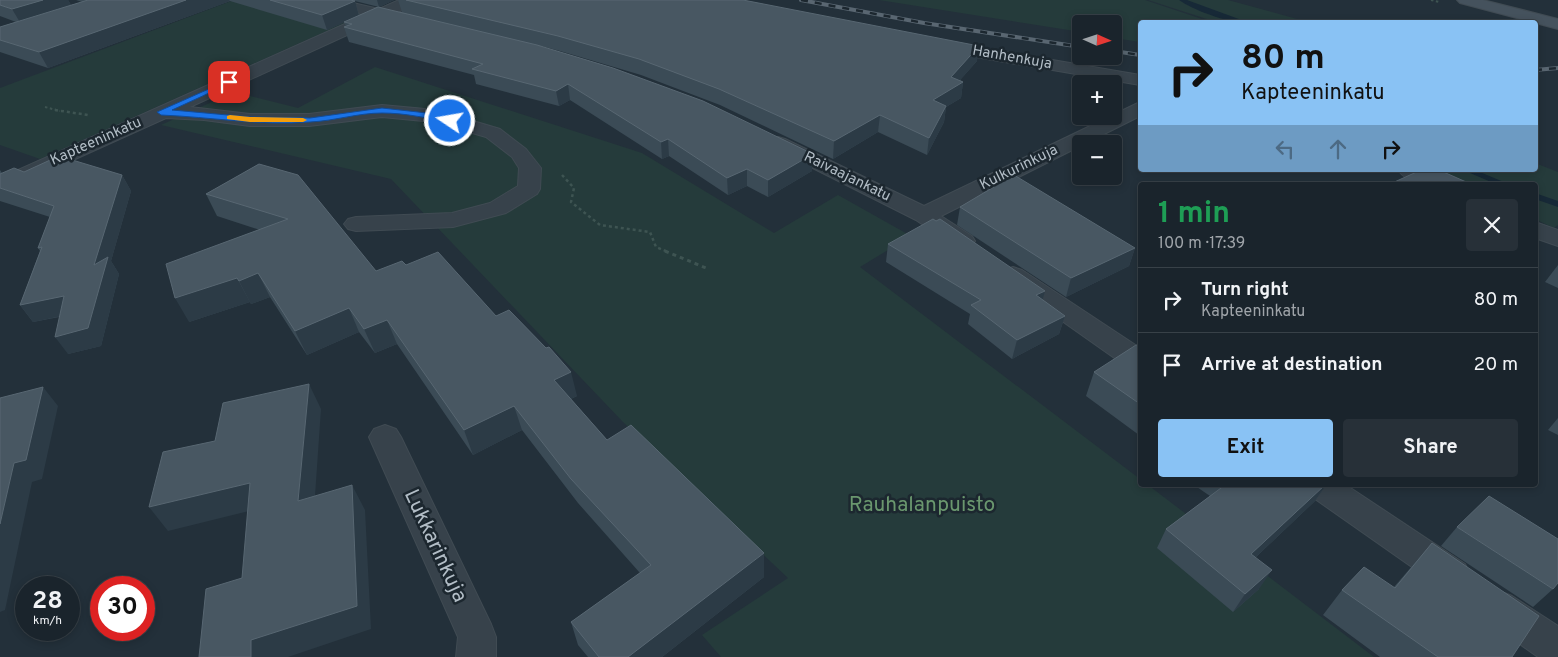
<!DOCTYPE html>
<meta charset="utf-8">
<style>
body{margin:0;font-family:Overpass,sans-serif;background:#273038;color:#f1f3f6;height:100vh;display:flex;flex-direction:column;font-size:19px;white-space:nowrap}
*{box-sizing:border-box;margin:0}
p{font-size:16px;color:#9fa4a9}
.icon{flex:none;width:28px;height:28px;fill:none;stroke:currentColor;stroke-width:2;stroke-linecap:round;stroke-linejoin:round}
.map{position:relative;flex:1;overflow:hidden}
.details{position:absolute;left:1138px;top:182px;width:400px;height:305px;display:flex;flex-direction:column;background:#1a242c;border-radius:5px;box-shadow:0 2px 8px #0003,0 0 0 1px #384148}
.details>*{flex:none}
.guide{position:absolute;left:1138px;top:20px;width:400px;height:152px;border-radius:5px;box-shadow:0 2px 8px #0003,0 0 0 1px #384148;background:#89c2f4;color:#111;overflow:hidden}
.needle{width:32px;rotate:93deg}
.tools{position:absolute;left:1072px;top:15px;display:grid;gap:10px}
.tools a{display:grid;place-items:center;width:50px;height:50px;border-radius:5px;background:#1a242c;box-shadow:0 2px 8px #0003,0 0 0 1px #384148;font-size:25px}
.speed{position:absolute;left:15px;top:576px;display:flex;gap:10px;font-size:25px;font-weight:700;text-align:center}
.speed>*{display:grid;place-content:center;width:65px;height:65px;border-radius:50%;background:#1a242c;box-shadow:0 2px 8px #0003,0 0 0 1px #384148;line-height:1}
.speed small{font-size:12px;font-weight:400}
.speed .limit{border:8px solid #d22;background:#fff;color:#111}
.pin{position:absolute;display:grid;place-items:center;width:42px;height:42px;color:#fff;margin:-21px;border-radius:10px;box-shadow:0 2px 8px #0006}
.me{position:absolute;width:55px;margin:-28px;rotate:282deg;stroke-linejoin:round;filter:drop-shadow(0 0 4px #0008)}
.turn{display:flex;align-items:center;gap:18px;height:105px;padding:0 20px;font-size:22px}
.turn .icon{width:65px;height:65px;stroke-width:2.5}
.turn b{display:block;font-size:35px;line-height:42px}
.lanes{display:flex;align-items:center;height:48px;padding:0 20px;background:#0003;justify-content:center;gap:25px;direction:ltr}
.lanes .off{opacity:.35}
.round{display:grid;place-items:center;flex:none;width:52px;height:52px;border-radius:5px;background:#273038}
.headline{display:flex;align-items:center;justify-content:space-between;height:85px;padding:0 20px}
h1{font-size:30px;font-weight:700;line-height:38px;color:#1e9e55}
.primary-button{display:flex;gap:10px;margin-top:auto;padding:10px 20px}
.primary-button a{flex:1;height:58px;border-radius:5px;background:#89c2f4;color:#111;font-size:20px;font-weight:700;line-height:58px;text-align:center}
.primary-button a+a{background:#273038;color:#f1f3f6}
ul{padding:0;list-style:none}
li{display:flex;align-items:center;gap:15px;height:65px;padding:0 20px;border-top:1px solid #384148}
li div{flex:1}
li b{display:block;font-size:19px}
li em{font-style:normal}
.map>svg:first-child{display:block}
.green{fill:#253b3b}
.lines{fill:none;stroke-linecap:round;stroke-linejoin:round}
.stream{fill:#172937;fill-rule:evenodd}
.street-casing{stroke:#404b53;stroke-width:2}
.secondary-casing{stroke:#404b53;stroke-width:2}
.path-far2{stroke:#3e5452;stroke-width:2;stroke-dasharray:2.5 2.5;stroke-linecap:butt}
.path-far1{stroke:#3e5452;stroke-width:2.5;stroke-dasharray:3 3;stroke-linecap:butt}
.path{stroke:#3e5452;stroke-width:3;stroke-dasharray:4 4;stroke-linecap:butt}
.street{fill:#37424b;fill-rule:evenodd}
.secondary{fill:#45525d;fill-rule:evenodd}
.rail-casing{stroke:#596671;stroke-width:4}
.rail{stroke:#1c272f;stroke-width:2.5;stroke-dasharray:7;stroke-linecap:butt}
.wall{fill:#3b4b56}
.shaded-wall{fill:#2c3b46}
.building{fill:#485762;stroke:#586772}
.route{fill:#1a73e8;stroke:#114b97}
.slow{fill:#f59e0b}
.labels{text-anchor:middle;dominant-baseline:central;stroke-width:5;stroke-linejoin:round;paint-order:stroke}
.far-street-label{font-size:15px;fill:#b2bdc6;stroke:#1c272f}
.near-park-label{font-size:21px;fill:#6a976e;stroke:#1c272f}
.near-street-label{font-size:21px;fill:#b2bdc6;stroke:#1c272f}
</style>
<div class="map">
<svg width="1558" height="657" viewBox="0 0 1558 657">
<rect width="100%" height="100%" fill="#23303a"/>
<g class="green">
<polygon points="234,0 356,18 40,159 0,145 0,88"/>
<polygon points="879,0 1145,0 1211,22 1140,22 1140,42 1114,38 1114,24 1081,24 1081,32"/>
<polygon points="1148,0 1228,0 1308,22 1216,22"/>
<polygon points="375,67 642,153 774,233 838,195 911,236 860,267 1140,479 1140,485 1148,485 1374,657 721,657 702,635 788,578 623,422 391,179 161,125 234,92 298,108"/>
<polygon points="1535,163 1558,172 1558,225 1554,228 1535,219 1535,185 1462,185 1430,170 1535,170"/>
</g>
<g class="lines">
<g class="stream">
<path d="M 1179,0 L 1187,0 L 1247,22 C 1230,24 1193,10 1179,0 Z"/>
<polygon points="1463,170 1475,170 1511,185 1498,185"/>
<polygon points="1535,193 1558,201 1558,207 1535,199"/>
</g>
<defs>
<g id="street">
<polygon points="313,0 340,0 379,9 399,0 420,0 417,3 396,13 410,17 412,20 410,23 404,25 382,19 190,107 250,114 309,114 382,105 436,110 500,129 526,149 541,168 540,189 537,194 506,213 453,227 356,231 348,229 344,224 348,219 356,217 452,213 490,203 518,186 519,168 512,157 486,137 434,122 382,117 309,126 250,126 204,120 166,118 0,193 0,178 365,15 316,3"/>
<polygon points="941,41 1140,75 1140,85 935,50 933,46 935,42"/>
<polygon points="1140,102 1140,116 941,216 972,236 975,241 972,246 963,248 954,246 916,220 771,147 768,143 771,139 778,137 785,139 924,206"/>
<path d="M 1398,170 C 1416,170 1441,168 1452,185 C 1434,185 1410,187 1398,170 Z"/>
<polygon points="1535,222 1558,230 1558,246 1535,238"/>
<polygon points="1013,267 1022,270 1140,348 1140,372 1130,369 1004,280 1000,275 1004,270"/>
<polygon points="385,425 396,429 401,437 491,624 496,637 496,657 456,657 458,637 369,437 374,429"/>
<polygon points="1303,485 1346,485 1465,564 1470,575 1465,586 1452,591 1439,586 1308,494"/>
<polygon points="1499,591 1512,596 1558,626 1558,657 1538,657 1486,620 1480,608 1486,596"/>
</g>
<polygon id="secondary" points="1457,0 1483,0 1558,19 1558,29 1460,3"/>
</defs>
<use href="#street" class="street-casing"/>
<use href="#secondary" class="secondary-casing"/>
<g class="path-far2">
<polyline points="1431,0 1439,2"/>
<polyline points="45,107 60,111"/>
</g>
<g class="path-far1">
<polyline points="55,110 88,115"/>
<polyline points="562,175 574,188 571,202 600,225 650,232 656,247 668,252"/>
</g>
<polyline class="path" points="665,251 706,268"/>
<use href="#street" class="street"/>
<use href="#secondary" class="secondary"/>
<defs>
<g id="rail">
<polyline points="801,0 924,23 1081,47"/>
<polyline points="1114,51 1140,55"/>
<polyline points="1535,70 1558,68"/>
</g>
</defs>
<use href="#rail" class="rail-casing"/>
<use href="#rail" class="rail"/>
</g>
<g class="wall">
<polygon points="0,0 68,0 71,5 82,2 76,0 394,0 379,7 355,1 359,15 402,12 398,0 743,0 977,61 960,80 963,82 961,98 946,107 944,122 927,155 878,132 833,159 720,105 641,75 560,51 541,46 812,171 768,197 747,186 728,195 669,156 662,159 570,100 559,106 476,84 474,75 349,42 344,27 346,27 344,22 327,30 230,1 48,68 0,52 0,27 16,22 0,16"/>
<polygon points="259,164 376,271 406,265 496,316 577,396 571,399 607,440 764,577 662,657 588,657 578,645 571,622 640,573 578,503 522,430 473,455 397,344 375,353 359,332 307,355 270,297 251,304 250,302 189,322 260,230 217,216 206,194"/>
<polygon points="0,170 2,173 24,172 122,175 131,191 111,261 119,274 101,346 68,354 59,317 33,322 20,305 40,251 38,248 50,217 0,201"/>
<polygon points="960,207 1135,248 1129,266 1066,297 957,225"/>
<polygon points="888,244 1043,300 1065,316 1059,334 1012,359 968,324 970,314 886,262"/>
<polygon points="1558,265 1558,288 1545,282"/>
<polygon points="1140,346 1140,434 1139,435 1086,396 1094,372"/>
<polygon points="1558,418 1558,435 1548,430"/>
<polygon points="1194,485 1326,485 1315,501 1255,558 1259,589 1233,612 1157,548 1166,529 1210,496"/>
<polygon points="1457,527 1553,589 1533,607 1441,546"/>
<polygon points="1432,543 1512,657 1380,657 1323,615 1342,590 1394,587"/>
</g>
<g class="shaded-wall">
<polygon points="43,0 68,0 73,8 21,24 12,9"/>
<polygon points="186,0 229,0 230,1 48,68 39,52"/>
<polygon points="377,0 394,0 379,7"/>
<polygon points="355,1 359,16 327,30 322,15"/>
<polygon points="979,46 977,61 953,88 963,82 961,98 946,107 944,122 927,155 933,100 951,77"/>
<polygon points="568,84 570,100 559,106 556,91"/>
<polygon points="880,115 878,132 833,159 834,141"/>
<polygon points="668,139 669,156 662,159 661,142"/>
<polygon points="813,154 812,171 768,197 768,180"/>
<polygon points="747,169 747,186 728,195 727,178"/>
<polygon points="122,175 131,191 111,261 119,274 101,346 68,354 55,337 94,265"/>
<polygon points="1135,248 1129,266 1066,297 1071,278"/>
<polygon points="258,273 270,297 251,304 239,281"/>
<polygon points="237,278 250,302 189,322 175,298"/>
<polygon points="1045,291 1040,309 1036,295"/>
<polygon points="64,296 76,313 33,322 20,305"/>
<polygon points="349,308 359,332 307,355 295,331"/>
<polygon points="1065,316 1059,334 1012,359 1017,340"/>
<polygon points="387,320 397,344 375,353 364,329"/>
<polygon points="571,372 577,396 560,404 554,380"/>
<polygon points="309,384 321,409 313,525 298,501"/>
<polygon points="43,387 58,406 42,479 32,482 5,610 0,612 0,524 14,463"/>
<polygon points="514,406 522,430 473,455 464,430"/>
<polygon points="250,483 265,507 168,531 149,507"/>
<polygon points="352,485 365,510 371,629 288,657 251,657 251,640"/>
<polygon points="1325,485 1326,485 1315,501 1239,573 1251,554"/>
<polygon points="764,553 764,577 662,657 628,657"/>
<polygon points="1272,570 1259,589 1233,612 1245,594"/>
</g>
<g class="building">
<polygon points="0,0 43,0 12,9 0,5"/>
<polygon points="88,0 186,0 39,52 0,40 0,27"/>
<polygon points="270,0 350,0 355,1 322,15"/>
<polygon points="406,0 743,0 979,46 951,77 963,82 933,100 946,106 929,138 880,115 834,141 719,89 639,59 558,36"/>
<polygon points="378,7 537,45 613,68 703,101 813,154 768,180 747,169 727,178 668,139 661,142 568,84 556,91 472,69 483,64 344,27 352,24 344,22"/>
<polygon points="59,156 122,175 94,265 108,257 88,328 55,337 64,296 20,305 42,247 38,248 54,206 0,188 0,174 14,168 24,172"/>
<polygon points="259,164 298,175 376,271 402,261 406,265 438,252 496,316 509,310 546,348 549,347 571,372 554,380 607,440 631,425 764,553 628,657 599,657 571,622 651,565 571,479 514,406 464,430 387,320 364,329 349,308 295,331 258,273 239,281 237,278 175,298 166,264 288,219 206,194"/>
<polygon points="1421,170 1439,170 1473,185 1392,185 1390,184"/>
<polygon points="1014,175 1135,248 1071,278 960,207"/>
<polygon points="933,219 936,221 940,219 1045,291 1036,295 1065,316 1017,340 971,305 981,300 888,244"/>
<polygon points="1136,345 1140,346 1140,404 1094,372"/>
<polygon points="309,384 298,501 352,485 357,606 251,640 251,657 199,657 206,589 242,578 250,483 149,507 163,452 215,441 223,403"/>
<polygon points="43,387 26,460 14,463 0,524 0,398"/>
<polygon points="1225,485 1325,485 1251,554 1272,570 1245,594 1166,529"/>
<polygon points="1489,496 1558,539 1558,583 1553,589 1457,527"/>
<polygon points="1432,543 1539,616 1512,657 1438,657 1342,590 1364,567 1395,588"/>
</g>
<path class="route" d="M 229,80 L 233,82 L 231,83 L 172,110 L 250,117 L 310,118 L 382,108 L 436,114 L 454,121 L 450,123 C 429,118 404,113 382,113 C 358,113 334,121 310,122 C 260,126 211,117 161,115 L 157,112 Z"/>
<polygon class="slow" points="230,115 250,117 303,118 307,120 303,122 250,122 227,119 227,116"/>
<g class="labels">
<g class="far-street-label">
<text transform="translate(1012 58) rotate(10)">Hanhenkuja</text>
<text transform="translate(96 142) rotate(-24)">Kapteeninkatu</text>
<text transform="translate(1019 168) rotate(-26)">Kulkurinkuja</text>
<text transform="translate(847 177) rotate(26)">Raivaajankatu</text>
</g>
<g class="near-park-label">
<text x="922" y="505">Rauhalanpuisto</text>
</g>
<g class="near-street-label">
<text transform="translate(435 546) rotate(65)">Lukkarinkuja</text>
</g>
</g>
</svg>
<div class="tools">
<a><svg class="needle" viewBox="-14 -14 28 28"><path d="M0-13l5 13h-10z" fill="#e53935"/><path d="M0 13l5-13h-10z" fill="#9fa4a9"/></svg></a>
<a>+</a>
<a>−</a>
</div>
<div class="speed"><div>28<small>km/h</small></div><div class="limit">30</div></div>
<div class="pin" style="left:229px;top:82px;background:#d93025"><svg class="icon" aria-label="arrive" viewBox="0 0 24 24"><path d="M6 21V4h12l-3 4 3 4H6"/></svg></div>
<svg class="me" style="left:450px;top:121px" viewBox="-20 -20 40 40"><circle r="17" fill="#1a73e8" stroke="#fff" stroke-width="3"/><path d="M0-11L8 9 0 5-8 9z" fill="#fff"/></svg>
<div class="guide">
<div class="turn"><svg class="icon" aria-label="right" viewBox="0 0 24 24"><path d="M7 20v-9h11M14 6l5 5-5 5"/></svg><div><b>80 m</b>Kapteeninkatu</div></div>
<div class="lanes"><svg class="icon off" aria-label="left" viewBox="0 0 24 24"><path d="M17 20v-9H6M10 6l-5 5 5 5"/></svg><svg class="icon off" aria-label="ahead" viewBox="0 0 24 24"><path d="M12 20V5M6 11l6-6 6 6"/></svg><svg class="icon" aria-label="right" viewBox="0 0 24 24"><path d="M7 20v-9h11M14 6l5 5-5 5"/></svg></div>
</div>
<section class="details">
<div class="headline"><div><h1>1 min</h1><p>100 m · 17:39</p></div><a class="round"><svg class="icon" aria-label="close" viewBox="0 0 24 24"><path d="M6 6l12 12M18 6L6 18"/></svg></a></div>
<ul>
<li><svg class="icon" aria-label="right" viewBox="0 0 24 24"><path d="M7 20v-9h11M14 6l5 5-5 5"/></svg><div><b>Turn right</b><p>Kapteeninkatu</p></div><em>80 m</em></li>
<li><svg class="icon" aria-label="arrive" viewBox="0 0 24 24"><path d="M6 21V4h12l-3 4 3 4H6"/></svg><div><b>Arrive at destination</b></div><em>20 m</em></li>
</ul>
<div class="primary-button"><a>Exit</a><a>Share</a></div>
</section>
</div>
